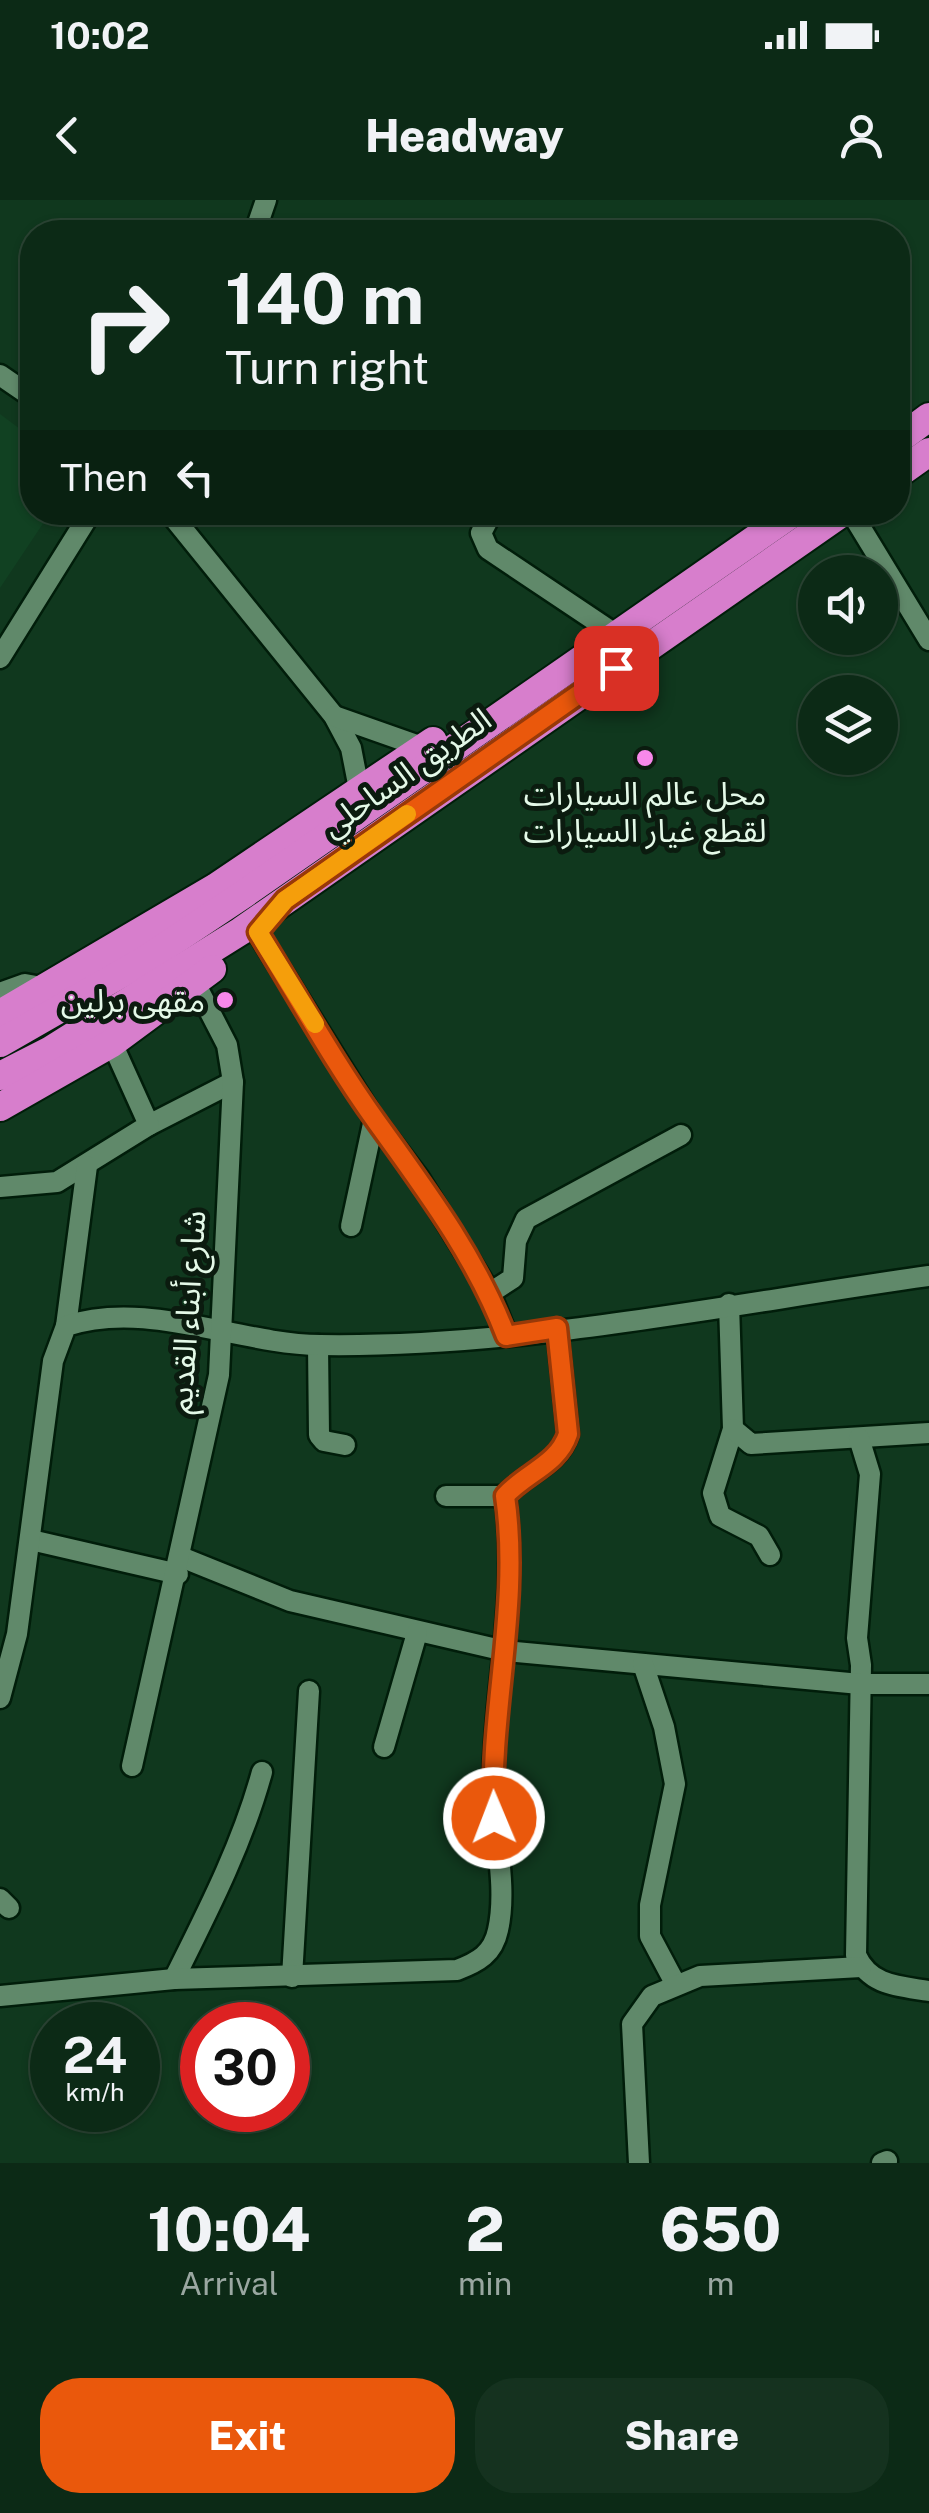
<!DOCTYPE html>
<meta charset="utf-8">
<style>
body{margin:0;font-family:"Public Sans","Noto Sans Arabic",sans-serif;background:#15321f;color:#f1f3f6;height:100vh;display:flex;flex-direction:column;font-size:38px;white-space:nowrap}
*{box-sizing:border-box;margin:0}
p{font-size:32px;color:#9aa7a1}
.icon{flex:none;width:55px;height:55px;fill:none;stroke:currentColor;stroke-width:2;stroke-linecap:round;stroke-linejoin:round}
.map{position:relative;height:1963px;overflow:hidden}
.side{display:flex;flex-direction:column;background:#0c2a16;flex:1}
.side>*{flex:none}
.banner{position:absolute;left:20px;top:20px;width:890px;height:305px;border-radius:40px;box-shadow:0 2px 8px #0004,0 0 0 2px #2c4635;background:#0c2a16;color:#f1f3f6;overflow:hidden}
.buttons{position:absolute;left:798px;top:355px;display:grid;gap:20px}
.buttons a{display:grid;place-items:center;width:100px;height:100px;border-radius:50%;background:#0c2a16;box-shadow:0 2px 8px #0004,0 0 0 2px #2c4635;font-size:50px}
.speed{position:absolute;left:30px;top:1802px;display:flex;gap:20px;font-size:50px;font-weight:700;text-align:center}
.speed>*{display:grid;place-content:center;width:130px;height:130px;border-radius:50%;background:#0c2a16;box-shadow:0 2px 8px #0004,0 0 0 2px #2c4635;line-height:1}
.speed small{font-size:25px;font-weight:400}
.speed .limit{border:15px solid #d22;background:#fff;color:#111}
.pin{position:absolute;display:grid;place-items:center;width:85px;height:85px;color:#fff;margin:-42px;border-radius:20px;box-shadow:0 5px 15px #0006}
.me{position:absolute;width:110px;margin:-55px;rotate:359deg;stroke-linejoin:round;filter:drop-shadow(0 0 8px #0008)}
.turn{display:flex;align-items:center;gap:35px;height:210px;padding:0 40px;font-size:45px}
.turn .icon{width:130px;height:130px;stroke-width:2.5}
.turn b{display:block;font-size:70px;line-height:85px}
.then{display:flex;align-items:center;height:95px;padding:0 40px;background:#0003;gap:20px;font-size:38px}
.eta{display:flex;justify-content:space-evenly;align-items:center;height:170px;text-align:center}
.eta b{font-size:60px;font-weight:800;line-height:70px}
.primary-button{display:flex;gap:20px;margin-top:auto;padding:20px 40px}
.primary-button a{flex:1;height:115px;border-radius:40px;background:#ea580c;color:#fff;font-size:40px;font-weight:800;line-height:115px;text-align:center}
.primary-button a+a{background:#15321f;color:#f1f3f6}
.status{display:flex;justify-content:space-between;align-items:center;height:70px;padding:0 50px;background:#0c2a16;direction:ltr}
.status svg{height:28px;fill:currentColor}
header{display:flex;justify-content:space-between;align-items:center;height:130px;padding:0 40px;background:#0c2a16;font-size:45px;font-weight:800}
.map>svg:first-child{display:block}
.built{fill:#114122}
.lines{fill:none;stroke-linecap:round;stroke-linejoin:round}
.minor-casing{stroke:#011d0a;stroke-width:25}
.highway-casing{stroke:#011d0a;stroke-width:32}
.minor{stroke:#60896a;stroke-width:20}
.highway{stroke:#d77ecc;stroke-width:28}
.route-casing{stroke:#983908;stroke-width:25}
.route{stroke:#ea580c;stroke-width:18}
.slow{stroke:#f59e0b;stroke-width:18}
.poi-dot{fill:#f888ea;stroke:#0b1b0f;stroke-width:4}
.labels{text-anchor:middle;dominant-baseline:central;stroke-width:10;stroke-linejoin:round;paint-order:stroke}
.street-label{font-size:32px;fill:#e4f9e8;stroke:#0b1b0f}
.poi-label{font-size:32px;fill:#e4f9e8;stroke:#0b1b0f}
</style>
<div class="status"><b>10:02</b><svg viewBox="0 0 49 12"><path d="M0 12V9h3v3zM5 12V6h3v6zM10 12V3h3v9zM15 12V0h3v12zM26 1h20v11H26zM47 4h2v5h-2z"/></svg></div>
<header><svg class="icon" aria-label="back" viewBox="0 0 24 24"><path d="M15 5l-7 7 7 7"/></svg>Headway<svg class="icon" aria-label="person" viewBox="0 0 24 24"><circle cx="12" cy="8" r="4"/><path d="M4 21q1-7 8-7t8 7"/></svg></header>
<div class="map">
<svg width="929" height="1963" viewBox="0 0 929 1963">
<rect width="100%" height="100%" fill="#10381e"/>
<polygon class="built" points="0,214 32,238 32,312 50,313 0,388"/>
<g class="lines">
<defs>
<g id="minor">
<polyline points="255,32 266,0"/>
<polyline points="0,175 32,197"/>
<polyline points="169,312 334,516 351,548 359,589"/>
<polyline points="492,312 481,333 488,349 615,434"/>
<polyline points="851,312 929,440"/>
<polyline points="0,458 91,312"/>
<polyline points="334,516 422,547"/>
<polyline points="258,733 374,919 419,978 490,1093 507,1136"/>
<polyline points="0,793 25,784 47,788"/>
<polyline points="149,925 233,882"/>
<polyline points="0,987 57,982 149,925 112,843"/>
<polyline points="351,1026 374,919"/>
<polyline points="490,1093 513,1078 516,1041 526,1019 681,935"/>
<polyline points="729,1104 733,1229 713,1293 720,1316 759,1336 770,1355"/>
<polyline points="66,1126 87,966"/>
<polyline points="318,1145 319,1235 324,1241 345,1245"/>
<polyline points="733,1229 751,1244 929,1233"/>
<path d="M 859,1238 L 870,1274 L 857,1438 L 861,1465 L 856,1755 C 870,1786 898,1786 929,1791"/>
<polyline points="446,1296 505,1296"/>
<polyline points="31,1340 178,1374"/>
<polyline points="181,1357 290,1401 505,1451 860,1484 929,1484"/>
<polyline points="643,1464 664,1527 675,1584 650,1705 650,1736 675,1783"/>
<path d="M 0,1498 L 17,1434 L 53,1161 L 66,1126 C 147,1099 237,1144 320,1145 C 523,1148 728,1104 929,1076"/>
<polyline points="384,1547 417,1433"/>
<polyline points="132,1566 219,1175 233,882 227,845 195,783"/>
<polyline points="0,1699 9,1708"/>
<polyline points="292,1777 309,1491"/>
<path d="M 174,1779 C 208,1711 242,1645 262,1572"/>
<path d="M 0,1796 L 174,1779 L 457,1770 C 478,1762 493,1754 498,1730 C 508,1685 493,1632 493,1585 C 494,1487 519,1395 505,1296 C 525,1273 559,1265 568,1234 L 557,1129"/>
<polyline points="639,1963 632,1824 652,1796 700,1776 861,1767"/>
<polyline points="882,1963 887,1961"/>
</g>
<g id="highway">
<polyline points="898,240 929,217"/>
<polyline points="898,274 929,252"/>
<polyline points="0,814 216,687 433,541"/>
<polyline points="0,843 145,760 244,694 794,312"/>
<polyline points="0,876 49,851 241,731 843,312"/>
<polyline points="0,907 112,843 212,769"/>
</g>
</defs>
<use href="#minor" class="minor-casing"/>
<use href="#highway" class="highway-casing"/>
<use href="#minor" class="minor"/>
<use href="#highway" class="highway"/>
</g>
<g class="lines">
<defs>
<path id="route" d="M 494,1618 C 489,1510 521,1405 505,1296 C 525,1273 558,1265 568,1234 L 557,1128 L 506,1136 C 476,1057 425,989 376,921 C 333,861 297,795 258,732 L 285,700 L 616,468"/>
</defs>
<use href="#route" class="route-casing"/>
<use href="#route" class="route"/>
<polyline class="slow" points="315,824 258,732 285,700 407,614"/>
</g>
<g class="poi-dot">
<circle cx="645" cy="558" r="10"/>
<circle cx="225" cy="800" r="10"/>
</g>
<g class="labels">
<g class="street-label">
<text transform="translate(406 572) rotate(-35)">الطريق الساحلي</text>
<text transform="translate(187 1112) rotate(-86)">شارع أبناء القديم</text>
</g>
<g class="poi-label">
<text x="645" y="593">محل عالم السيارات<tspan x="645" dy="37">لقطع غيار السيارات</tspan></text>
<text x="205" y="800" text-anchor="end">مقهى برلين</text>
</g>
</g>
</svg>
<div class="buttons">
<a><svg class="icon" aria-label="sound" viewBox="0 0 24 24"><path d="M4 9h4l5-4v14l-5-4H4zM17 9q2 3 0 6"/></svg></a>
<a><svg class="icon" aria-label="layers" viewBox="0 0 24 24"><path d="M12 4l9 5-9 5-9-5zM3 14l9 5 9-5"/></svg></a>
</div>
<div class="speed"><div>24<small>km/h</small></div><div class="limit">30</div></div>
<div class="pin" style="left:616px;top:468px;background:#d93025"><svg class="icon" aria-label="arrive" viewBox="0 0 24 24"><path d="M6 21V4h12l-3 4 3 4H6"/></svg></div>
<svg class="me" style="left:494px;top:1618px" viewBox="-20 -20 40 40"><circle r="17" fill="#ea580c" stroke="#fff" stroke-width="3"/><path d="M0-11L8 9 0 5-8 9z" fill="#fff"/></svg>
<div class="banner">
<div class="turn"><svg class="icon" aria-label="right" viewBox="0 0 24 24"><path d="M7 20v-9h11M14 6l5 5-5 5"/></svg><div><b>140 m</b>Turn right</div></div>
<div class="then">Then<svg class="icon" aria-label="left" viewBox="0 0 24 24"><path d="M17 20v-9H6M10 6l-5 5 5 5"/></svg></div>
</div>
</div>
<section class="side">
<div class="eta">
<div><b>10:04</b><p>Arrival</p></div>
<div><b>2</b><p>min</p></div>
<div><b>650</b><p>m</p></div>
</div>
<div class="primary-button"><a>Exit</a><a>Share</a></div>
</section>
